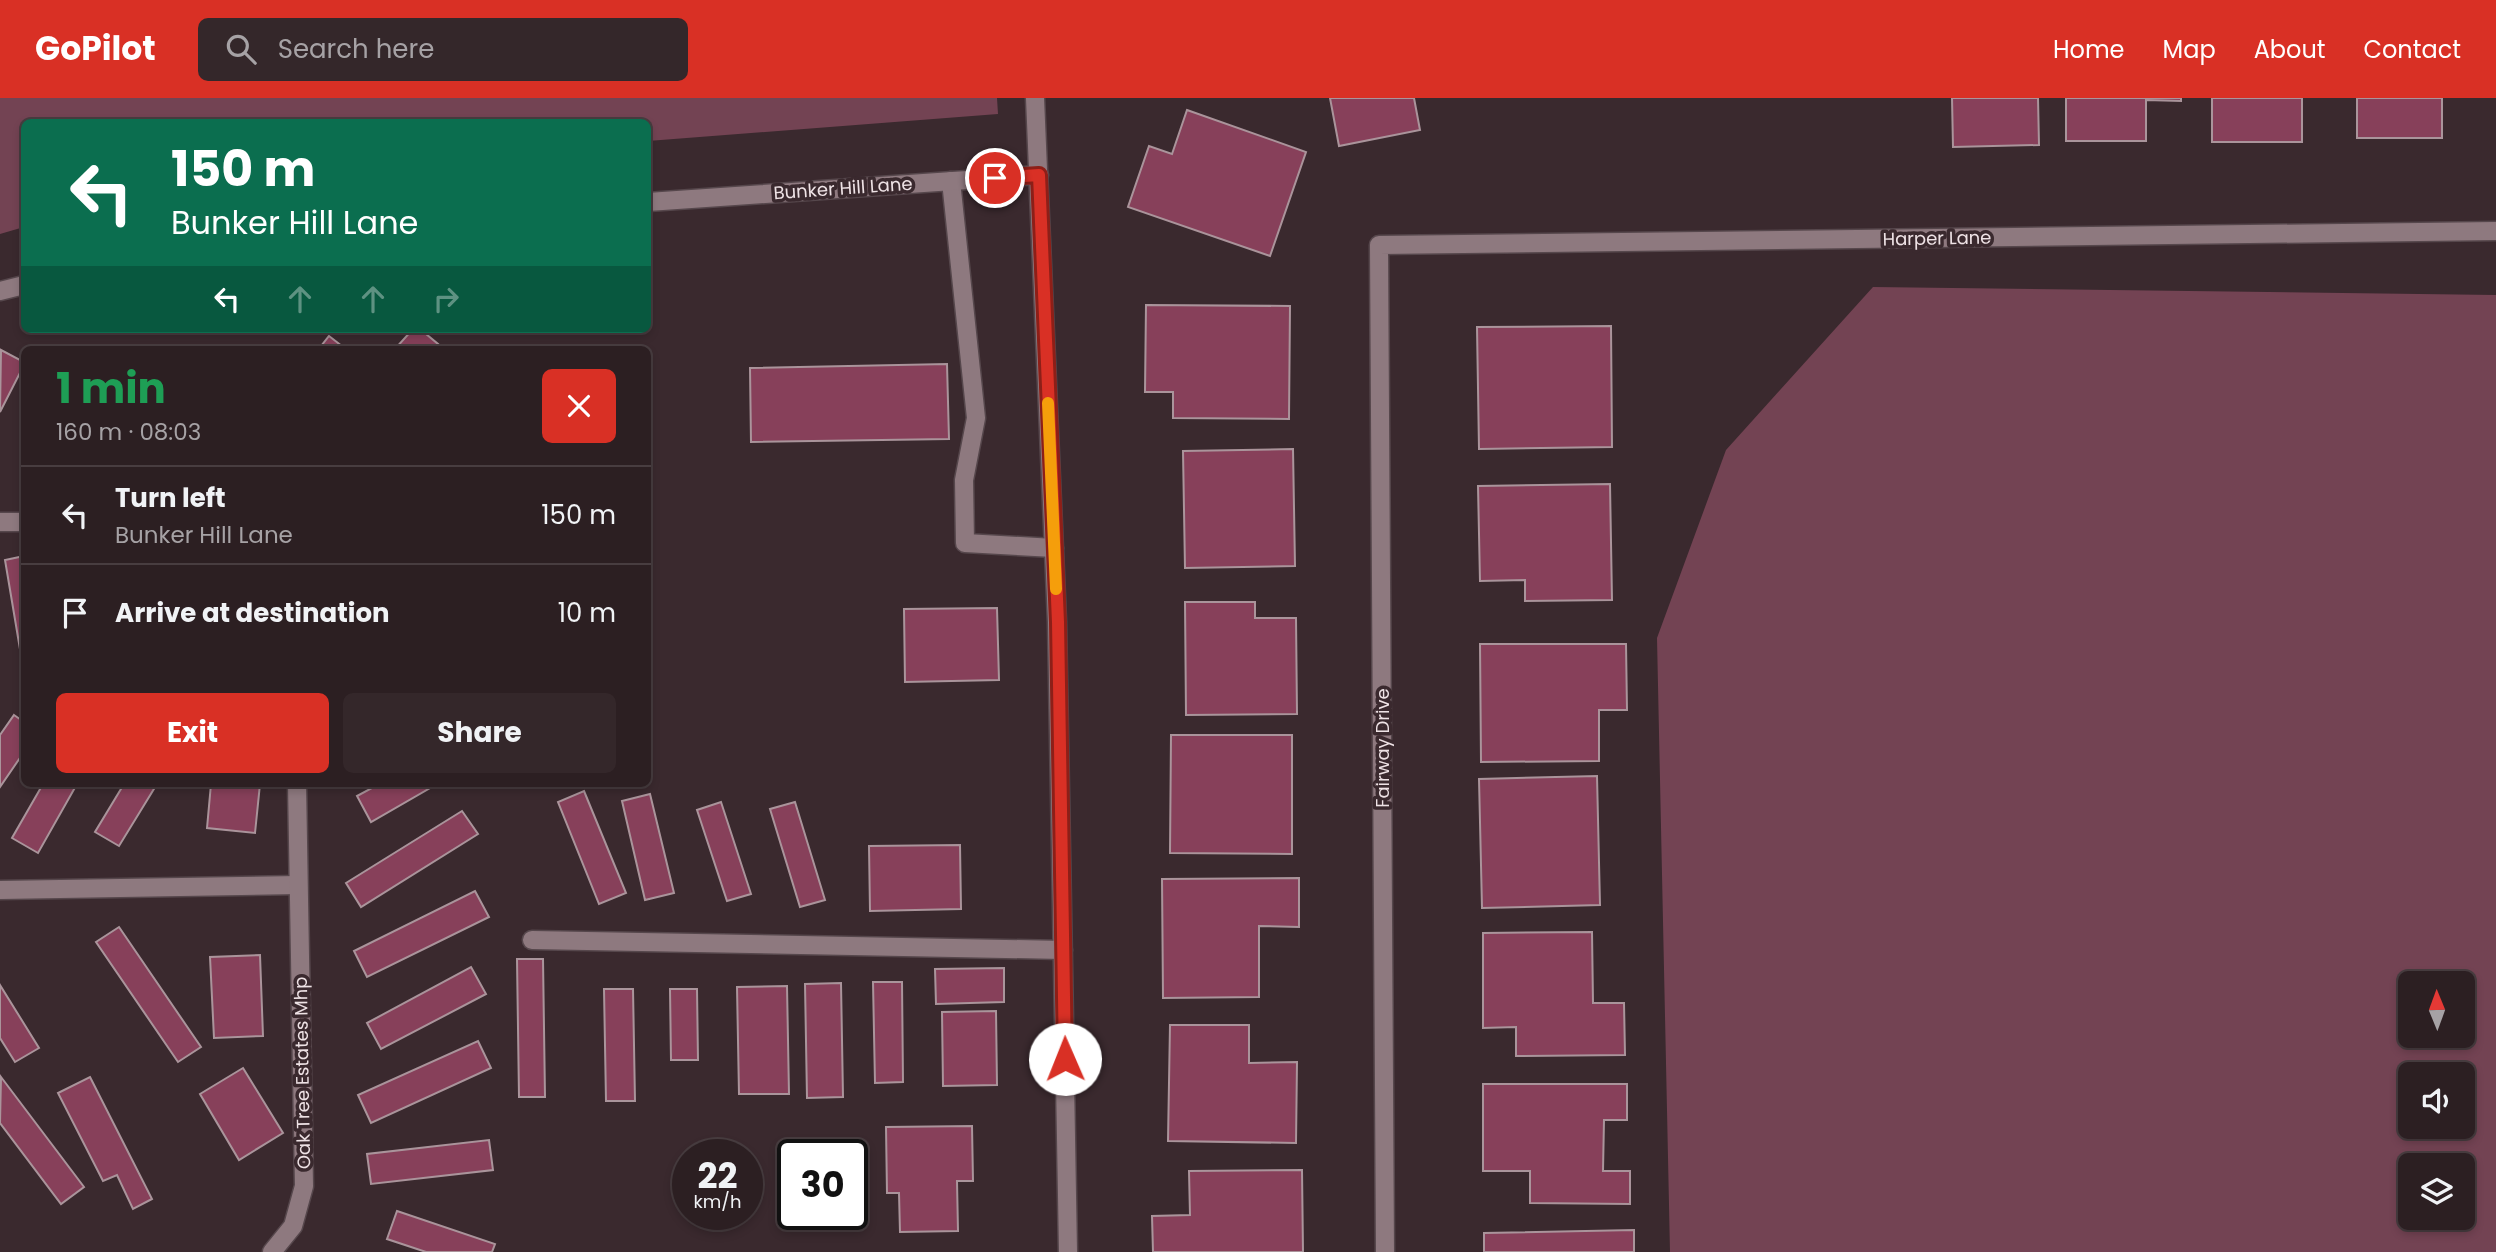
<!DOCTYPE html>
<meta charset="utf-8">
<style>
body{margin:0;font-family:Poppins,sans-serif;background:#34272a;color:#f1f3f6;height:100vh;display:flex;flex-direction:column;font-size:26px;white-space:nowrap}
*{box-sizing:border-box;margin:0}
p{font-size:23px;color:#a6a2a5}
.icon{flex:none;width:38px;height:38px;fill:none;stroke:currentColor;stroke-width:2;stroke-linecap:round;stroke-linejoin:round}
.map{position:relative;flex:1;overflow:hidden}
.panel{position:absolute;left:21px;top:248px;width:630px;height:441px;display:flex;flex-direction:column;background:#2c1f22;border-radius:10px;box-shadow:0 4px 10px #0003,0 0 0 2px #483d40}
.panel>*{flex:none}
.guide{position:absolute;left:21px;top:21px;width:630px;height:214px;border-radius:10px;box-shadow:0 4px 10px #0003,0 0 0 2px #483d40;background:#0b6e4f;color:#fff;overflow:hidden}
.needle{width:46px;rotate:359deg}
.tools{position:absolute;left:2398px;top:873px;display:grid;gap:14px}
.tools a{display:grid;place-items:center;width:77px;height:77px;border-radius:10px;background:#2c1f22;box-shadow:0 4px 10px #0003,0 0 0 2px #483d40;font-size:35px}
.speed{position:absolute;left:672px;top:1041px;display:flex;gap:14px;font-size:35px;font-weight:700;text-align:center}
.speed>*{display:grid;place-content:center;width:91px;height:91px;border-radius:50%;background:#2c1f22;box-shadow:0 4px 10px #0003,0 0 0 2px #483d40;line-height:1}
.speed small{font-size:18px;font-weight:400}
.speed .limit{border:4px solid #111;border-radius:10px;background:#fff;color:#111}
.pin{position:absolute;display:grid;place-items:center;width:60px;height:60px;color:#fff;margin:-30px;border:4px solid #fff;border-radius:50%;box-shadow:0 2px 7px #0007}
.me{position:absolute;width:77px;margin:-38px;rotate:359deg;stroke-linejoin:round;filter:drop-shadow(0 0 5px #0008)}
.turn{display:flex;align-items:center;gap:24px;height:147px;padding:0 35px;font-size:32px}
.turn .icon{width:91px;height:91px;stroke-width:2.5}
.turn b{display:block;font-size:49px;line-height:60px}
.lanes{display:flex;align-items:center;height:66px;padding:0 35px;background:#0003;justify-content:center;gap:35px;direction:ltr}
.lanes .off{opacity:.35}
.round{display:grid;place-items:center;flex:none;width:74px;height:74px;border-radius:10px;background:#34272a}
.summary{display:flex;align-items:center;justify-content:space-between;height:119px;padding:0 35px}
h1{font-size:42px;font-weight:700;line-height:52px;color:#1e9e55}
.cta{display:flex;gap:14px;margin-top:auto;padding:14px 35px}
.cta a{flex:1;height:80px;border-radius:10px;background:#d93025;color:#fff;font-size:28px;font-weight:700;line-height:80px;text-align:center}
.cta a+a{background:#34272a;color:#f1f3f6}
ul{padding:0;list-style:none}
li{display:flex;align-items:center;gap:21px;height:98px;padding:0 35px;border-top:2px solid #483d40}
li div{flex:1}
li b{display:block;font-size:26px}
li em{font-style:normal}
header{display:flex;align-items:center;gap:42px;box-sizing:border-box;height:98px;padding:0 35px;background:#d93025;color:#fff}
header strong{font-size:33px}
nav{display:flex;gap:38px;margin-inline-start:auto;font-size:24px}
.search{width:490px;height:63px;background:#34272a;display:flex;align-items:center;gap:18px;box-sizing:border-box;padding:0 24px;border-radius:10px;color:#a6a2a5;font-size:26px}
.map>svg:first-child{display:block}
.green{fill:#734353;fill-rule:evenodd}
.building{fill:#87405a;stroke:#aa949b;stroke-width:2}
.lines{fill:none;stroke-linecap:round;stroke-linejoin:round}
.service-casing{stroke:#56474c;stroke-width:21}
.minor-casing{stroke:#56474c;stroke-width:21}
.service{stroke:#8e797f;stroke-width:18}
.minor{stroke:#8e797f;stroke-width:18}
.route-casing{stroke:#8d1f18;stroke-width:18}
.route{stroke:#d93025;stroke-width:12}
.slow{stroke:#f59e0b;stroke-width:12}
.labels{text-anchor:middle;dominant-baseline:central;stroke-width:7;stroke-linejoin:round;paint-order:stroke}
.street-label{font-size:18px;fill:#eee2e5;stroke:#3a292e}
</style>
<header>
<strong>GoPilot</strong>
<div class="search"><svg class="icon" aria-label="search" viewBox="0 0 24 24"><circle cx="10" cy="10" r="6"/><path d="M15 15l6 6"/></svg>Search here</div>
<nav><a>Home</a><a>Map</a><a>About</a><a>Contact</a></nav>
</header>
<div class="map">
<svg width="2496" height="1154" viewBox="0 0 2496 1154">
<rect width="100%" height="100%" fill="#3a292e"/>
<g class="green">
<polygon points="0,0 997,0 998,16 648,43 648,24 24,24 24,129 0,136"/>
<path d="M 1873,189 L 2496,197 L 2496,1154 L 1670,1154 L 1657,540 L 1726,352 ZM 2410,886 L 2462,886 L 2462,938 L 2410,938 ZM 2410,976 L 2462,976 L 2462,1029 L 2410,1029 ZM 2410,1068 L 2462,1068 L 2462,1120 L 2410,1120 Z"/>
</g>
<g class="building">
<polygon points="1330,0 1414,0 1420,32 1339,48"/>
<polygon points="1952,0 2038,0 2039,47 1953,49"/>
<polygon points="2066,0 2181,0 2181,3 2146,2 2146,43 2066,43"/>
<rect x="2212" y="0" width="90" height="44"/>
<rect x="2357" y="0" width="85" height="40"/>
<polygon points="1187,12 1306,54 1270,158 1128,109 1149,48 1172,56"/>
<polygon points="1146,207 1290,208 1289,321 1173,320 1173,294 1145,294"/>
<polygon points="1611,228 1612,349 1479,351 1477,229"/>
<polygon points="413,231 420,231 438,246 433,252 394,252"/>
<polygon points="329,238 347,252 318,252"/>
<polygon points="1,252 24,264 24,267 0,314"/>
<polygon points="947,266 949,341 751,344 750,270"/>
<polygon points="1293,351 1295,468 1185,470 1183,353"/>
<polygon points="1610,386 1612,502 1525,503 1525,482 1480,483 1478,388"/>
<polygon points="24,458 24,575 5,462"/>
<polygon points="1185,504 1255,504 1255,520 1296,520 1297,616 1186,617"/>
<polygon points="997,510 999,582 905,584 904,511"/>
<polygon points="1480,546 1626,546 1627,612 1599,612 1599,663 1481,664"/>
<polygon points="14,617 24,624 24,654 0,689 0,637"/>
<polygon points="1171,637 1292,637 1292,756 1170,755"/>
<polygon points="1597,678 1600,807 1482,810 1479,681"/>
<polygon points="43,686 77,686 38,755 12,740"/>
<polygon points="124,686 157,686 119,748 95,734"/>
<polygon points="211,686 260,686 255,735 207,730"/>
<polygon points="372,686 437,686 371,724 357,698 374,689"/>
<polygon points="584,693 626,795 599,806 558,704"/>
<polygon points="650,696 674,795 645,802 622,703"/>
<polygon points="721,704 751,796 727,803 697,712"/>
<polygon points="795,704 825,802 800,809 770,711"/>
<polygon points="462,713 478,736 361,809 346,785"/>
<polygon points="960,747 961,811 870,813 869,748"/>
<polygon points="1299,780 1299,829 1259,828 1259,899 1163,900 1162,781"/>
<polygon points="475,793 489,819 367,879 354,853"/>
<polygon points="119,829 201,949 178,964 96,844"/>
<polygon points="1592,834 1593,905 1624,905 1625,957 1516,958 1516,929 1483,930 1483,835"/>
<polygon points="260,857 263,938 214,940 210,859"/>
<polygon points="517,861 543,861 545,999 519,999"/>
<polygon points="471,869 486,896 381,951 367,925"/>
<polygon points="1004,870 1004,904 936,906 935,871"/>
<polygon points="873,884 902,884 903,984 875,985"/>
<polygon points="841,885 843,999 807,1000 805,886"/>
<polygon points="0,887 39,950 15,964 0,940"/>
<polygon points="787,888 789,996 739,996 737,889"/>
<polygon points="604,891 633,891 635,1003 606,1003"/>
<polygon points="670,891 697,891 698,962 671,962"/>
<polygon points="996,913 997,987 943,988 942,914"/>
<polygon points="1170,927 1249,927 1249,965 1297,964 1296,1045 1168,1043"/>
<polygon points="478,943 491,970 371,1025 358,997"/>
<polygon points="243,970 283,1035 239,1062 200,996"/>
<polygon points="1,979 84,1089 61,1106 0,1025"/>
<polygon points="90,979 152,1101 133,1111 117,1077 103,1083 58,995"/>
<polygon points="1483,986 1627,986 1627,1022 1604,1022 1603,1073 1630,1073 1630,1106 1530,1105 1530,1073 1483,1073"/>
<polygon points="972,1028 973,1083 957,1083 958,1133 900,1134 899,1095 887,1095 886,1029"/>
<polygon points="489,1042 493,1072 371,1086 367,1056"/>
<polygon points="1302,1072 1303,1154 1153,1154 1152,1118 1190,1117 1189,1073"/>
<polygon points="397,1113 495,1146 492,1154 426,1154 387,1141"/>
<polygon points="1634,1132 1634,1154 1484,1154 1484,1135"/>
</g>
<g class="lines">
<defs>
<g id="service">
<polyline points="951,83 976,320 964,382 965,445 1054,450"/>
<polyline points="0,424 24,424"/>
<polyline points="0,792 298,787"/>
<polyline points="532,842 1063,852"/>
<polyline points="272,1154 293,1128 304,1088 297,686"/>
</g>
<g id="minor">
<polyline points="1035,0 1057,524 1068,1154"/>
<polyline points="648,104 1039,77"/>
<polyline points="0,193 24,187"/>
<polyline points="1385,1154 1379,147 2496,133"/>
</g>
</defs>
<use href="#service" class="service-casing"/>
<use href="#minor" class="minor-casing"/>
<use href="#service" class="service"/>
<use href="#minor" class="minor"/>
</g>
<g class="lines">
<defs>
<polyline id="route" points="995,80 1039,77 1058,524 1065,961"/>
</defs>
<use href="#route" class="route-casing"/>
<use href="#route" class="route"/>
<polyline class="slow" points="1048,305 1056,491"/>
</g>
<g class="labels">
<g class="street-label">
<text transform="translate(843 90) rotate(-4)">Bunker Hill Lane</text>
<text transform="translate(1937 140) rotate(-1)">Harper Lane</text>
<text transform="translate(1382 650) rotate(-90)">Fairway Drive</text>
<text transform="translate(302 975) rotate(-91)">Oak Tree Estates Mhp</text>
</g>
</g>
</svg>
<div class="tools">
<a><svg class="needle" viewBox="-14 -14 28 28"><path d="M0-13l5 13h-10z" fill="#e53935"/><path d="M0 13l5-13h-10z" fill="#a6a2a5"/></svg></a>
<a><svg class="icon" aria-label="sound" viewBox="0 0 24 24"><path d="M4 9h4l5-4v14l-5-4H4zM17 9q2 3 0 6"/></svg></a>
<a><svg class="icon" aria-label="layers" viewBox="0 0 24 24"><path d="M12 4l9 5-9 5-9-5zM3 14l9 5 9-5"/></svg></a>
</div>
<div class="speed"><div>22<small>km/h</small></div><div class="limit">30</div></div>
<div class="pin" style="left:995px;top:80px;background:#d93025"><svg class="icon" aria-label="arrive" viewBox="0 0 24 24"><path d="M6 21V4h12l-3 4 3 4H6"/></svg></div>
<svg class="me" style="left:1065px;top:961px" viewBox="-20 -20 40 40"><circle r="19" fill="#fff"/><path d="M0-13L10 11 0 6-10 11z" fill="#d93025"/></svg>
<div class="guide">
<div class="turn"><svg class="icon" aria-label="left" viewBox="0 0 24 24"><path d="M17 20v-9H6M10 6l-5 5 5 5"/></svg><div><b>150 m</b>Bunker Hill Lane</div></div>
<div class="lanes"><svg class="icon" aria-label="left" viewBox="0 0 24 24"><path d="M17 20v-9H6M10 6l-5 5 5 5"/></svg><svg class="icon off" aria-label="ahead" viewBox="0 0 24 24"><path d="M12 20V5M6 11l6-6 6 6"/></svg><svg class="icon off" aria-label="ahead" viewBox="0 0 24 24"><path d="M12 20V5M6 11l6-6 6 6"/></svg><svg class="icon off" aria-label="right" viewBox="0 0 24 24"><path d="M7 20v-9h11M14 6l5 5-5 5"/></svg></div>
</div>
<section class="panel">
<div class="summary"><div><h1>1 min</h1><p>160 m · 08:03</p></div><a class="round" style="background:#d93025;color:#fff"><svg class="icon" aria-label="close" viewBox="0 0 24 24"><path d="M6 6l12 12M18 6L6 18"/></svg></a></div>
<ul>
<li><svg class="icon" aria-label="left" viewBox="0 0 24 24"><path d="M17 20v-9H6M10 6l-5 5 5 5"/></svg><div><b>Turn left</b><p>Bunker Hill Lane</p></div><em>150 m</em></li>
<li><svg class="icon" aria-label="arrive" viewBox="0 0 24 24"><path d="M6 21V4h12l-3 4 3 4H6"/></svg><div><b>Arrive at destination</b></div><em>10 m</em></li>
</ul>
<div class="cta"><a>Exit</a><a>Share</a></div>
</section>
</div>
